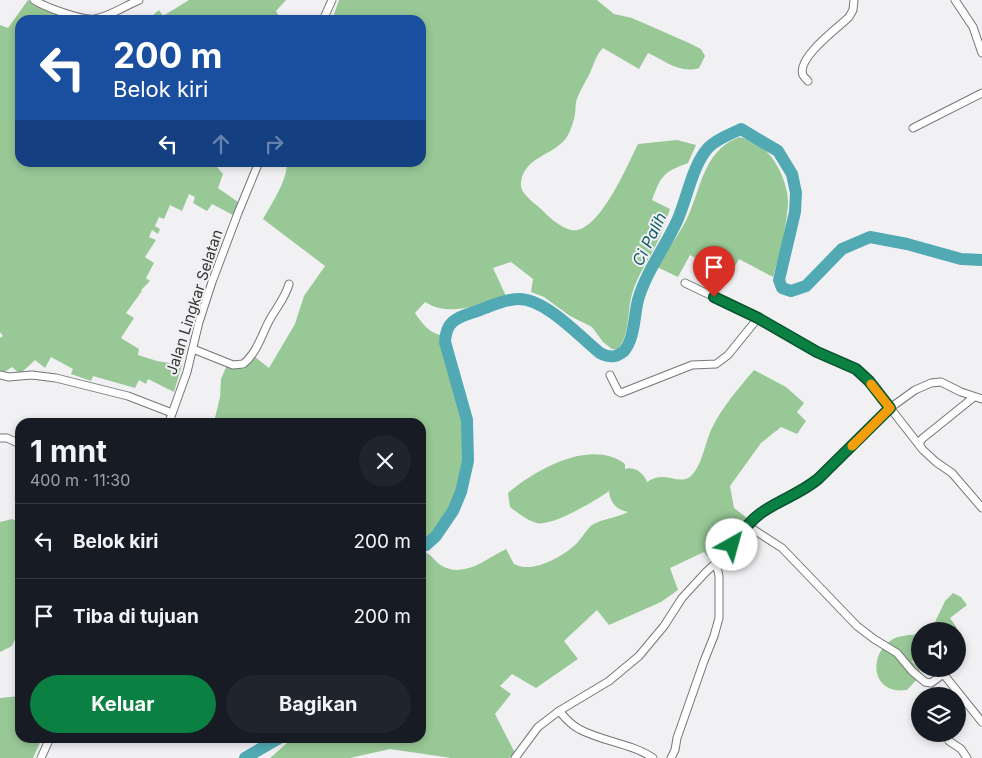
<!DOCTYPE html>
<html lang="id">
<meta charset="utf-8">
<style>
body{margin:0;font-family:Inter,sans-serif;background:#20242c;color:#f1f3f6;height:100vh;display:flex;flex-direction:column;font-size:19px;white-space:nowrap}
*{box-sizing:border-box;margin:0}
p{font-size:16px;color:#9ea1a6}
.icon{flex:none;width:28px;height:28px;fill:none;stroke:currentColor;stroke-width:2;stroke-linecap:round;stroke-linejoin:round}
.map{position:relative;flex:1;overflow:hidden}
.details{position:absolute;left:15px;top:418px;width:411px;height:325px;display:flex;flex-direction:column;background:#171b24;border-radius:15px;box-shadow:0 2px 8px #0003}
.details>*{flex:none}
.top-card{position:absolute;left:15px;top:15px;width:411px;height:152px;border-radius:15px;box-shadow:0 2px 8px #0003;background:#1a4fa0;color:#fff;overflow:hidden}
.buttons{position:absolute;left:911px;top:622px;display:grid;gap:10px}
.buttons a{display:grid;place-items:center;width:55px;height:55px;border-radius:50%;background:#171b24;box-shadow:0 2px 8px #0003;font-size:25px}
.pin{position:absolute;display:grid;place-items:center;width:42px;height:42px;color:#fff;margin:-51px -21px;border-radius:50% 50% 50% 0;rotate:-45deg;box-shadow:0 0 5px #0007}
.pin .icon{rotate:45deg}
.me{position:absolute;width:55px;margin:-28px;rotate:38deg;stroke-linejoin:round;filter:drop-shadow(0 0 4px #0008)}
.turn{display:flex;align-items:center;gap:18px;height:105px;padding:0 15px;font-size:22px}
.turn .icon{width:65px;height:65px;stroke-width:2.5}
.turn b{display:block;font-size:35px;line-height:42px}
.lanes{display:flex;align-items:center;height:48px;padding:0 15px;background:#0003;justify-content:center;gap:25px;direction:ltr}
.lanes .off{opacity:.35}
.round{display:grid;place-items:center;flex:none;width:52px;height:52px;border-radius:26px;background:#20242c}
.summary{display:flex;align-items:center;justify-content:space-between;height:85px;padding:0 15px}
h1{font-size:30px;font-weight:700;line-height:38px}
.action{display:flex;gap:10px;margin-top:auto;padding:10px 15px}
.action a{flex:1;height:58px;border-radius:30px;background:#0b8043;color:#fff;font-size:20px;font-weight:700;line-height:58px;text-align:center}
.action a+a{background:#20242c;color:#f1f3f6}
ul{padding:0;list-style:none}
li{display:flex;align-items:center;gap:15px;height:75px;padding:0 15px;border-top:1px solid #363941}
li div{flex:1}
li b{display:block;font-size:19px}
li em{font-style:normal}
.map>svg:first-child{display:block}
.forest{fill:#98c896}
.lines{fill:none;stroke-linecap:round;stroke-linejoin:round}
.river{stroke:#51a9b4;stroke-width:12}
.minor-casing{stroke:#757678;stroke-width:9}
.minor{stroke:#fff;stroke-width:7}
.route-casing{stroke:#07532c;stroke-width:12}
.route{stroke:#0b8043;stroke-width:9}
.slow{stroke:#f59e0b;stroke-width:9}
.labels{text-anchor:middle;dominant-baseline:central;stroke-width:4;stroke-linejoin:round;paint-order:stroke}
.street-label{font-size:15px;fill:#353536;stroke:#f1f1f4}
.water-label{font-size:16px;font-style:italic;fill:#115d64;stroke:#f1f1f4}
</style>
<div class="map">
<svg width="982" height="758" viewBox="0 0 982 758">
<rect width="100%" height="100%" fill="#f1f1f4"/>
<g class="forest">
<polygon points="28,0 35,5 64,17 62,20 20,20 20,162 218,163 216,166 223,174 218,188 238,202 233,215 212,204 207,211 193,203 195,197 189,194 182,211 170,205 164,219 159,217 155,226 160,229 158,234 152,230 149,237 156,240 145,257 154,263 146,278 150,281 141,290 142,291 126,313 134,318 121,338 139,349 138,355 157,361 182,365 174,392 148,379 146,384 139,380 135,388 93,376 91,381 71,374 73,369 51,357 45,368 35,360 20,374 12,367 3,373 0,372 0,338 3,336 0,332 0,25 8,28"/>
<polygon points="189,0 286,0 276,11 281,20 147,20 159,10 163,16"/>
<path d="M 339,0 L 597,0 L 614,14 L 632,18 L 689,43 L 701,49 L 705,56 L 699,68 C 680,74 665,61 648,53 L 639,69 L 603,48 C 595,56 594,65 589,75 C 585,83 580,90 577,99 C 575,103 576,109 575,114 C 574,120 571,130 568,135 C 556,156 525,155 521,182 C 519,193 532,201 540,208 C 548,216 559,227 571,230 C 598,236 628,164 638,144 L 677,140 L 696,145 L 688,163 C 663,172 661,176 652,200 L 670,209 C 666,221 662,233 656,245 C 647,262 635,280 631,298 C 627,317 630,334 617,350 L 612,349 L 603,342 L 592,327 L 570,316 L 544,297 L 531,292 L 533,279 L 511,262 L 493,268 L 506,296 C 479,304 451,318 425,302 L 415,313 C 422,323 428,332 440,335 C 440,358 456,393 462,416 C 464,422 464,429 464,435 C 467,474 455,517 422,540 L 421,422 L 214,422 L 220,397 L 221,379 L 227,365 L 243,369 L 255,357 L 269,368 L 295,324 L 304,296 L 325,266 L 263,219 C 272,203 287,181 287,163 L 421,162 L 421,20 L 332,20 Z"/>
<path d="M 740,137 C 749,140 761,144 767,152 C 779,164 789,188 788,205 C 786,229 780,254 773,277 L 739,259 L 729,276 L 690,255 L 678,277 L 657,267 C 667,249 681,233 689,214 C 702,184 705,149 740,137 Z"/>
<path d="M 754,370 L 786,387 L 804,403 L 797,412 L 806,421 L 797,434 L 781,427 L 761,443 L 730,486 L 734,508 L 747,518 L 710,560 L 704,552 L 670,568 L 678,590 L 661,602 L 609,625 L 597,610 L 564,641 L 578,659 L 536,688 L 512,674 L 500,686 L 511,694 L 495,714 L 515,753 L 509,758 L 451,758 L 390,749 L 350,758 L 270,758 L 293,738 L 421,738 L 421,551 C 432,553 434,562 444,567 C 466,577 486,559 506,549 L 514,564 C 517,565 521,567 525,567 C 542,568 565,555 577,543 C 582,538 586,530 592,525 C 604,518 617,518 628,512 C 617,510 610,503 609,491 C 597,500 551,527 537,523 C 526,520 518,513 510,507 L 508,493 C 535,470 591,438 625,464 L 625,469 C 634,466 644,473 647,482 C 665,470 676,484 688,478 C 701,471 705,443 711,430 C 722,407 738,389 754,370 Z"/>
<polygon points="12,519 20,523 20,627 12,646 0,652 0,522"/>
<polygon points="953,593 961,597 967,605 950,618 957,628 953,631 927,631 935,622 945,601"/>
<path d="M 920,634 L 920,655 L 912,661 L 922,674 L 907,690 C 903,690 898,691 895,690 C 870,685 872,653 890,641 C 897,635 911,635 920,634 Z"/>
<polygon points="20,696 20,738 42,738 33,758 0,758 0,698"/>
</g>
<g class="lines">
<g class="river">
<path d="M 421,545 L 426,545 L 436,536 L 453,511 L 461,492 L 468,461 L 467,420 L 445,342 C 446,322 455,318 474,312 C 487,308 504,299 518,299 C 545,298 580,337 600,353 C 609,358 616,358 624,351 C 635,338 634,315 638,300 C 646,272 665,247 677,221 C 687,199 692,166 708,148 C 716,139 731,134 741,129 L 778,151 L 792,174 L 796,193 L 795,212 L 779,280 L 782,288 L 791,291 L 806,286 L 842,249 L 870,237 L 907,244 L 961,259 L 982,260"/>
<polyline points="245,758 279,738"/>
</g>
<defs>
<g id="minor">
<path d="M 34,0 C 45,7 82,21 95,19 C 110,16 125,6 139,0"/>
<polyline points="955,0 973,27 982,53"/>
<polyline points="323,20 332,0"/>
<path d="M 808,81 C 807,80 803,76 803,75 C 796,58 839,27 849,17 L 853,10 L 854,0"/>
<polyline points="913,128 982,93"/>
<polyline points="685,283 758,318"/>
<path d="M 193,349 L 233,365 L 243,364 C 256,354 261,337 268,323 C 275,309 285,299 289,284"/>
<polyline points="0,375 9,377 32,375 56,378 128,396 172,413"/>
<polyline points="610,375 618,391 621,393 692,365 716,364 728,355 758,318 805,345 856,369 869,381 923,450 936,462 952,473 982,508"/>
<polyline points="169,422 187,372 199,322 212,282 238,213 259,162"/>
<polyline points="0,438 7,438 20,444"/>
<polyline points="920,446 920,441 923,438 974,397"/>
<polyline points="748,526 782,548 857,626 874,639 897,653 912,671 925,682 931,683 942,675 945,676 982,722"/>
<path d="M 559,711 C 565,718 571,725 579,729 C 603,742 631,743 653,758"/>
<polyline points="949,741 961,749 967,758"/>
<polyline points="41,758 50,738"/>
<polyline points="515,758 538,727 559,711 609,681 639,656 664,626 682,598 705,573 722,557 746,528 762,512 805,489 847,451 890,408 915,390 931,383 941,382 961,392 982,399"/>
<polyline points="671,758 675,750 677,738 704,661 714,636 719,618 719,576 716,563"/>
</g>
</defs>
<use href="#minor" class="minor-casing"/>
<use href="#minor" class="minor"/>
</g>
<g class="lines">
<defs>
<path id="route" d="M 714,297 L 758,318 L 817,352 L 856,369 L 869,381 L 890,408 L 818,479 C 801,493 782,499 764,511 C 751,519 741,533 732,545"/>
</defs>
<use href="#route" class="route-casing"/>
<use href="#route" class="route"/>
<polyline class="slow" points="852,446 890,408 871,384"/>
</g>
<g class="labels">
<g class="street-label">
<text transform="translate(194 302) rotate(-72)">Jalan Lingkar Selatan</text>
</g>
<g class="water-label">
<text transform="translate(649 239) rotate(-64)">Ci Palih</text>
</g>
</g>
</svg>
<div class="buttons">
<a><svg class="icon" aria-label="sound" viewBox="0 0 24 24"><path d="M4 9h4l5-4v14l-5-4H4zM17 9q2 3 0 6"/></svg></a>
<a><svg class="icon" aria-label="layers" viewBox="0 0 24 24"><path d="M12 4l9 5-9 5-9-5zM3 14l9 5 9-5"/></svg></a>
</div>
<div class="pin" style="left:714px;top:297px;background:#d93025"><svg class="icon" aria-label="arrive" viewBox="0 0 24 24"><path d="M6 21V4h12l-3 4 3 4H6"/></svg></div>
<svg class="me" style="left:732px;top:545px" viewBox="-20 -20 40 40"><circle r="19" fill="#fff"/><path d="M0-13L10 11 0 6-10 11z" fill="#0b8043"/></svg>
<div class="top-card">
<div class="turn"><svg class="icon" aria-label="left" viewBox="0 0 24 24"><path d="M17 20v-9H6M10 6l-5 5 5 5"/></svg><div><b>200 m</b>Belok kiri</div></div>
<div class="lanes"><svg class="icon" aria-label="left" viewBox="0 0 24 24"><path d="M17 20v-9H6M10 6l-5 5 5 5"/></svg><svg class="icon off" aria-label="ahead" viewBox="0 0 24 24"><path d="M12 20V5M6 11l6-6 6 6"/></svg><svg class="icon off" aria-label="right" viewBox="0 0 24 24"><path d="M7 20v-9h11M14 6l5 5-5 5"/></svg></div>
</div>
<section class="details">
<div class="summary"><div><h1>1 mnt</h1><p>400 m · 11:30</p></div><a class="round"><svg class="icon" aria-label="close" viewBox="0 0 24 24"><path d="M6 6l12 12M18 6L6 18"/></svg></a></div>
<ul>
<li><svg class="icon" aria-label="left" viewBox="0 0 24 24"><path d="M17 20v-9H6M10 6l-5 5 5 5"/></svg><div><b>Belok kiri</b></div><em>200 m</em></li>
<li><svg class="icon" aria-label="arrive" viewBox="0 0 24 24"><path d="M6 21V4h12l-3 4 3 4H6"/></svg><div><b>Tiba di tujuan</b></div><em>200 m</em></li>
</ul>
<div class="action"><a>Keluar</a><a>Bagikan</a></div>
</section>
</div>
